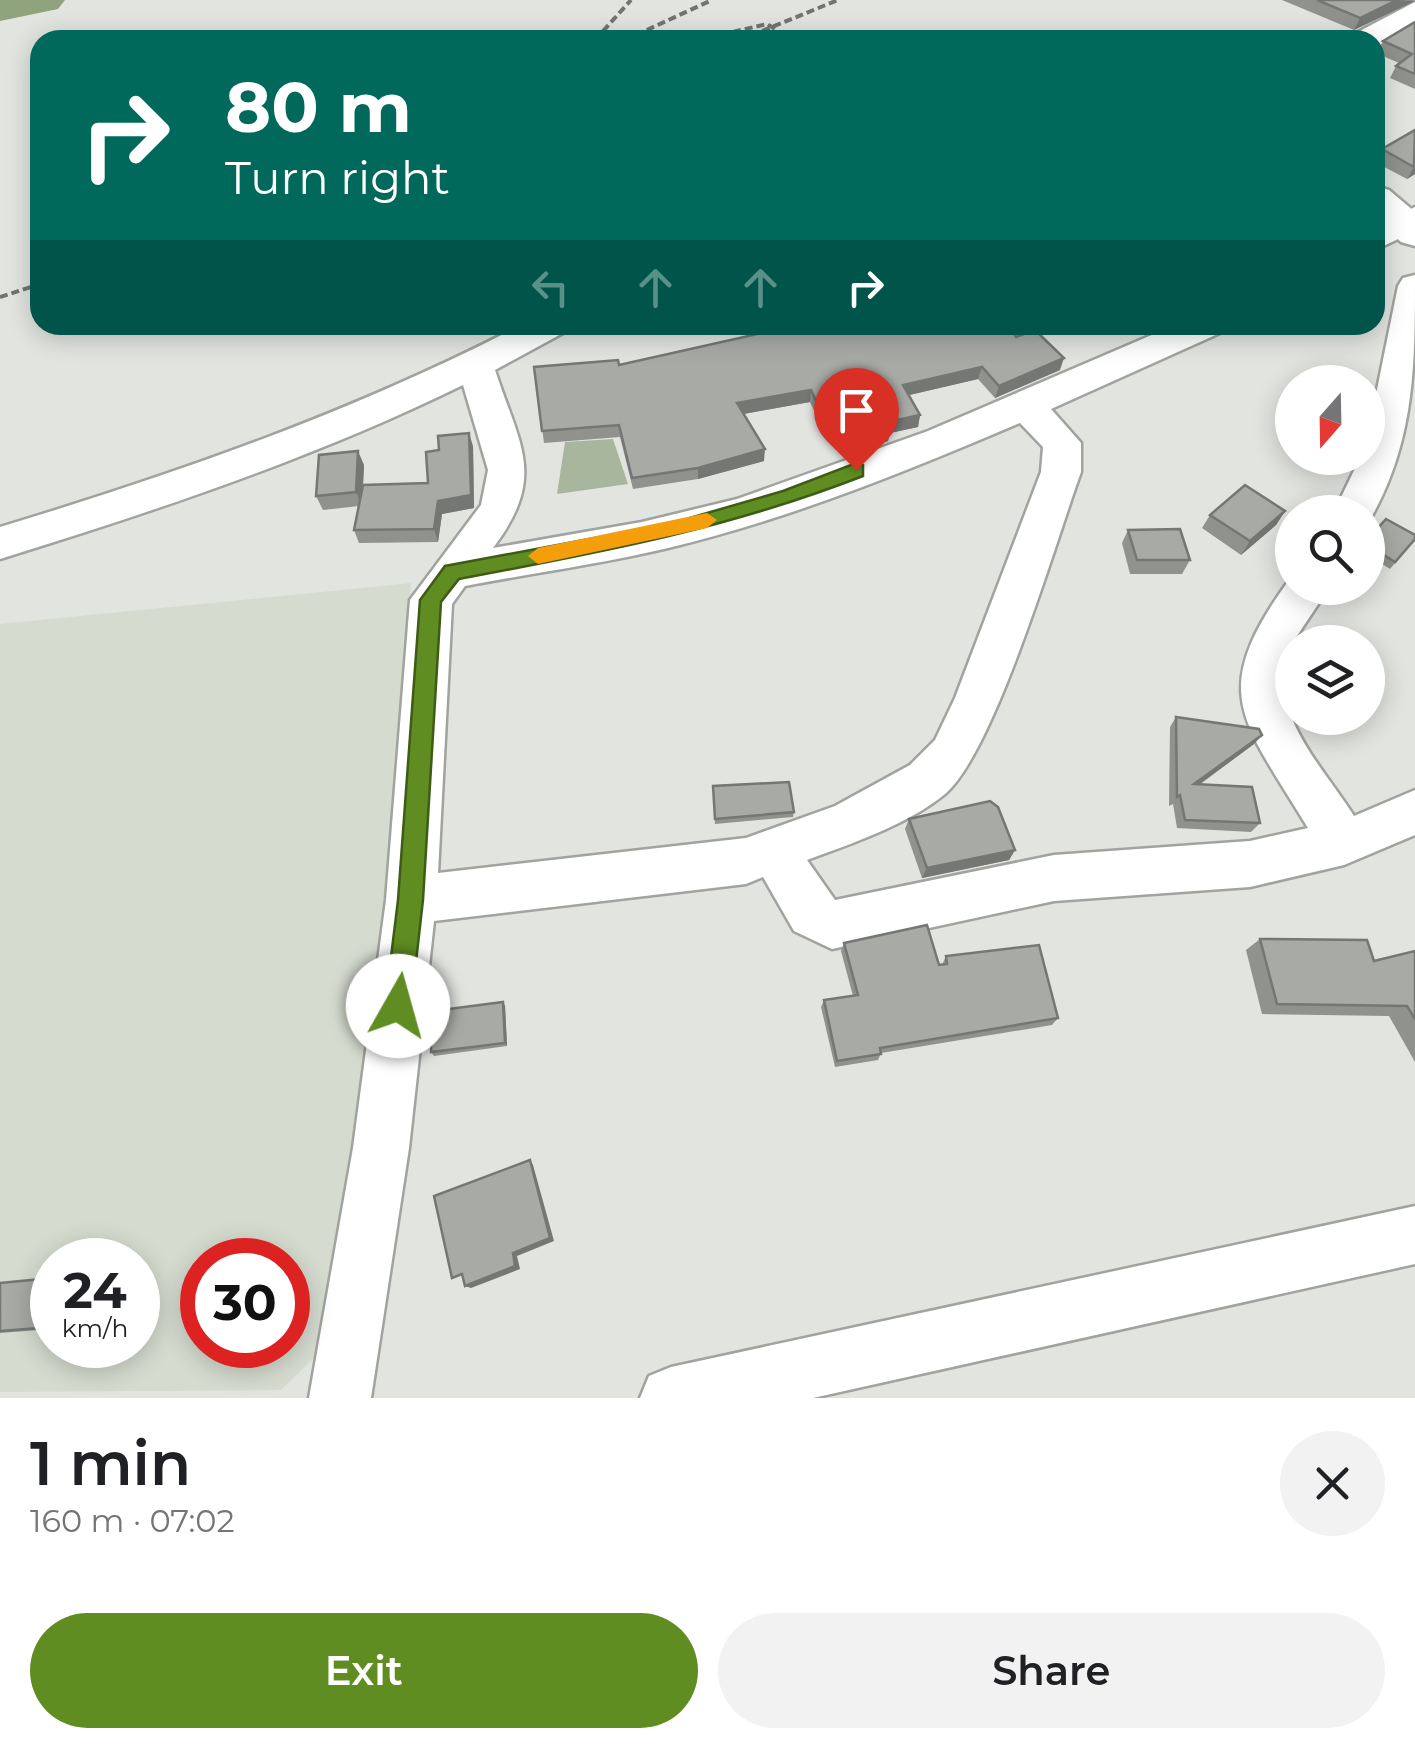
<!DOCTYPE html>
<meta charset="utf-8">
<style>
body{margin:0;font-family:Montserrat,sans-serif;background:#f2f2f2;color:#202124;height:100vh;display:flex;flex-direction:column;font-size:38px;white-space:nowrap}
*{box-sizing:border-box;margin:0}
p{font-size:32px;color:#757577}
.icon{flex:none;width:55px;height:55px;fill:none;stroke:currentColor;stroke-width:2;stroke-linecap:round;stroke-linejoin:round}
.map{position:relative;height:1398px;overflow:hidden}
.drawer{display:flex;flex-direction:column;background:#fff;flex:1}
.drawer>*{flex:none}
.guide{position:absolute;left:30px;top:30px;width:1355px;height:305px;border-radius:30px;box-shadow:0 5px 25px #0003;background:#00695c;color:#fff;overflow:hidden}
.needle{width:65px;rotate:200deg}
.buttons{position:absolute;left:1275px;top:365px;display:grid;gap:20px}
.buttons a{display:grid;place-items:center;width:110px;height:110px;border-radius:50%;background:#fff;box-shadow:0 5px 25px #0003;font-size:50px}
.speed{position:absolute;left:30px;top:1238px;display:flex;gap:20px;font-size:50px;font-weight:700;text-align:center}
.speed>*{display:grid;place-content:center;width:130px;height:130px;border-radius:50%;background:#fff;box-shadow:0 5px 25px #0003;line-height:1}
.speed small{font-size:25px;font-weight:400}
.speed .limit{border:15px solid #d22;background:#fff;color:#111}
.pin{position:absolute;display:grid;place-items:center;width:85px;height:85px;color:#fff;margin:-102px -42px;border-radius:50% 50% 50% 0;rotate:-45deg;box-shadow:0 0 10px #0007}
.pin .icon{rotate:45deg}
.me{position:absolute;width:110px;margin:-55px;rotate:7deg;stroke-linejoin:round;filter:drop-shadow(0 0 8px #0008)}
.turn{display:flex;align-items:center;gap:35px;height:210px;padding:0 30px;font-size:45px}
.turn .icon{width:130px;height:130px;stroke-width:2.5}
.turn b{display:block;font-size:70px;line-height:85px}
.lanes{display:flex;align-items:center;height:95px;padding:0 30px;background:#0003;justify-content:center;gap:50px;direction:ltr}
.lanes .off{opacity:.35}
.round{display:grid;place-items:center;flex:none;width:105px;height:105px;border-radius:52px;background:#f2f2f2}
.headline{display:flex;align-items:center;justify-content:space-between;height:170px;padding:0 30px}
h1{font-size:60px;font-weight:600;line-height:75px}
.primary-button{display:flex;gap:20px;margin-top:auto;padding:20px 30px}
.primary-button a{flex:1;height:115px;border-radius:60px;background:#5f8d21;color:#fff;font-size:40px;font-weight:600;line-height:115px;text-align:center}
.primary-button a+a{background:#f2f2f2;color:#202124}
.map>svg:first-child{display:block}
.built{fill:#d5dbcf;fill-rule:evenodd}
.green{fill:#a8b69d}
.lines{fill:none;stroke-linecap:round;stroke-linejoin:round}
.river{fill:#8fa47c;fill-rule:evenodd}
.minor-casing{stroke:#a1a39f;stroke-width:5}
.tertiary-casing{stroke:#a1a39f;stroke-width:5}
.path{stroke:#737472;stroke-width:4;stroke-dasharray:8 4;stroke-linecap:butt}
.minor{fill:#fff;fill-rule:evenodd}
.tertiary{fill:#fff;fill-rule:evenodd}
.wall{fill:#90928e}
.shaded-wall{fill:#757774}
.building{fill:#a7aaa5;stroke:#757774;stroke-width:2.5}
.route{fill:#5f8d21;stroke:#3e5c15;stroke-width:2.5}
.slow{fill:#f59e0b}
</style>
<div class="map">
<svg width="1415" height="1398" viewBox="0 0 1415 1398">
<rect width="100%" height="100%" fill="#e2e4e0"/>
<path class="built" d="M 411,583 L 382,1023 L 321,1351 L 281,1390 L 0,1392 L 0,624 ZM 52,1260 L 138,1260 L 138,1345 L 52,1345 ZM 202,1260 L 288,1260 L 288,1345 L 202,1345 Z"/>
<polygon class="green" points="613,439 628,484 557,494 565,442"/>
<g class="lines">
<polygon class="river" points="0,0 65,0 58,9 0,21"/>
<defs>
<g id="minor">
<polygon points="1415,207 1415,231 1375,250 1375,226"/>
<path d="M 1415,275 C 1415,366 1415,443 1368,523 L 1368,512 L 1334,512 L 1360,458 L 1368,458 L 1368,434 L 1398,286 L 1403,278 Z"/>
<path d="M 521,325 L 568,325 L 563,333 L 495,370 C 520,447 547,476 493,548 L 642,522 L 737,499 L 928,431 L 1175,325 L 1225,325 L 1220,333 L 1051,409 L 1081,443 L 1081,472 C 1055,543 995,751 945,794 C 907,825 853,843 807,860 L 835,900 L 1054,855 L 1250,841 L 1308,828 C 1241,717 1206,693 1292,576 L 1292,588 L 1328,588 C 1317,608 1300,629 1291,647 C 1262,707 1324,768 1354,816 L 1415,790 L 1415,835 L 1344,865 L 1250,887 L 1054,901 L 832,949 L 794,931 L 763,877 L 746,884 L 434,921 L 409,1148 L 371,1398 L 309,1398 L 353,1148 L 386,900 L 410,600 L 481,505 L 488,470 L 463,385 C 314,458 158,510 0,559 L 0,527 C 179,473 355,411 521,325 ZM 1020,423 L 1043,447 L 1041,472 L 955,698 L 935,740 L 910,765 L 835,806 L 746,838 L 438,873 L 452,604 L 465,586 C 533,573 601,564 668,548 C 789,519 905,472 1020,423 Z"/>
<polygon points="1415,1206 1415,1264 813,1398 640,1398 649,1376 671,1367"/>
</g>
<g id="tertiary">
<polygon points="1415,2 1415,26 1380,47 1375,49 1375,40 1351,40 1356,33"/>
<polygon points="1375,186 1389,190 1415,212 1415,246 1401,242 1375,219"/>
</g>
</defs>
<use href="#minor" class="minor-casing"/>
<use href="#tertiary" class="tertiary-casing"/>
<g class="path">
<polyline points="595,40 631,0"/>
<polyline points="625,40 712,0"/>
<polyline points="698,40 767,24 777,30 768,40"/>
<polyline points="740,40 838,0"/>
<polyline points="0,297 40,284"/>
</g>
<use href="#minor" class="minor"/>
<use href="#tertiary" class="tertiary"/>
</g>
<g class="wall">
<polygon points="1282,0 1415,0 1354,30"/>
<polygon points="1415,22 1415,89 1390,78 1396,66 1399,63 1376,53 1383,41"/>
<polygon points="1415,130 1415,174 1407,179 1375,162 1382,149"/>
<polygon points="762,325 1009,325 1016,337 1060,370 995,398 978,379 909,395 920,415 918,427 890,433 888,441 852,454 840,429 824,432 810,402 744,414 764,461 698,479 633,489 620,437 544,443 534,367 619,365 763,333"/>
<polygon points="473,446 474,508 442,514 438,542 359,543 354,530 359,506 323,510 316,496 364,465 363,485 428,483"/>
<polygon points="1285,511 1276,525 1241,555 1202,528 1210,515"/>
<polygon points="1128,530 1190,560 1182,574 1130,574 1122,543"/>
<polygon points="1368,539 1415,539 1390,569 1368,555"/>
<polygon points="1176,717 1262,735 1254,744 1199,785 1260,823 1251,832 1177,828 1173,804 1169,806 1170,727"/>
<polygon points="713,786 794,812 793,817 715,824"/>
<polygon points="909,819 1015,850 1009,860 922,878 905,829"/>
<polygon points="1260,939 1374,961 1415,951 1415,1062 1389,1016 1262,1014 1246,950"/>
<polygon points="844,943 939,965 942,965 946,956 1058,1018 1052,1025 881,1053 878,1060 835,1067 821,1007 824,1000 853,996 841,951"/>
<polygon points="503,1002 505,1006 507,1046 434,1056 431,1052"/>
<polygon points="52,1278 52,1329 0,1333 0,1283"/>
</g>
<g class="shaded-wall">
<polygon points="1397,0 1415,1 1354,30 1360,18"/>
<polygon points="1415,166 1415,174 1407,179 1414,167"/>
<polygon points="1064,358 1060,370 995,398 999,386"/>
<polygon points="982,367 978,379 901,397 903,385"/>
<polygon points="811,390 810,402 737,415 737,403"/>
<polygon points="920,415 918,427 890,433 888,441 852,454 854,442 887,422"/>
<polygon points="842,418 840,429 824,432 825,421"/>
<polygon points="469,433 473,446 474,508 442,514 438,542 434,529 438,501"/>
<polygon points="765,449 764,461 698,479 698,468"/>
<polygon points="358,451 364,465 362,506 356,492"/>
<polygon points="1285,511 1276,525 1241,555 1250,541"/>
<polygon points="1262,735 1254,744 1186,794 1194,784"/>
<polygon points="1015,850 1009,860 922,878 927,868"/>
<polygon points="503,1002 505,1006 507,1046 505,1043"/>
<polygon points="530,1160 533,1165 554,1241 517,1256 520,1269 471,1288 465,1286"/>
</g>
<g class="building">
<polygon points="1317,0 1397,0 1360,18"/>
<polygon points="1415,22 1415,74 1396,66 1412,54 1383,41"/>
<polygon points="1415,130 1414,167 1382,149"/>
<polygon points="765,325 1009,325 1016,337 1035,330 1064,358 999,386 982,367 903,385 920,415 887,422 891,429 854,442 842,418 825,421 811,390 737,403 765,449 698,468 632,478 619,425 542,431 534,367 618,360 619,365 766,332"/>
<polygon points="469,433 471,495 438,501 434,529 354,530 363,485 428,483 426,452 439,450 438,436"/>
<polygon points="358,451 356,492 316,496 319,455"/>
<polygon points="1245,485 1285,511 1250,541 1210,515"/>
<polygon points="1386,519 1415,535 1415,539 1395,562 1368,545 1368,539"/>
<polygon points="1180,529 1190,560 1137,560 1128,530"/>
<polygon points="1176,717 1259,729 1262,735 1194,784 1252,787 1260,823 1185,820 1180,795 1177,797"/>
<polygon points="789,782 794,812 715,819 713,786"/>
<polygon points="990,801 998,807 1015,850 927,868 909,819"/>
<polygon points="927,925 939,965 947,964 946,956 1039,945 1058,1018 880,1048 881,1054 837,1061 824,1000 858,995 844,943"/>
<polygon points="1260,939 1367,940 1374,961 1415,951 1415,1019 1407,1006 1277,1004"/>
<polygon points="503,1002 505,1043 431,1052 433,1011"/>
<polygon points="530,1160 550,1238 513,1253 515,1266 465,1286 462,1274 452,1278 434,1196"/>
<polygon points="52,1278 52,1327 0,1331 0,1283"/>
</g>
<path class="route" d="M 856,463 L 863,465 L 863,476 C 727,529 602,552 459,579 L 441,602 L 423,900 L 411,1006 L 407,1016 L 398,1020 L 389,1016 L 385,1006 L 398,900 L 420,600 L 445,566 L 669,524 L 783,491 Z"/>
<polygon class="slow" points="707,513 717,520 707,528 538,564 528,556 538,548"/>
</svg>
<div class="buttons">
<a><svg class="needle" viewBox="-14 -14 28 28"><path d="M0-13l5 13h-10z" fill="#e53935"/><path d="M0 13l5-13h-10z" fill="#757577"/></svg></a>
<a><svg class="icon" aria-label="search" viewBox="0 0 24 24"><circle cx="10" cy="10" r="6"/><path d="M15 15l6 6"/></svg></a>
<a><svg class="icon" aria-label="layers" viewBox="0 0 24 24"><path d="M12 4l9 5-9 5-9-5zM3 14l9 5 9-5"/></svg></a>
</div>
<div class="speed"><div>24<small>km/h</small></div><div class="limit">30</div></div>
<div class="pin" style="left:856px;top:470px;background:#d93025"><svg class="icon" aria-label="arrive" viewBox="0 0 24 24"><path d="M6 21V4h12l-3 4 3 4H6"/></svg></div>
<svg class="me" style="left:398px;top:1006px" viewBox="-20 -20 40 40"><circle r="19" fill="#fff"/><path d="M0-13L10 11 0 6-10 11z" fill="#5f8d21"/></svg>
<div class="guide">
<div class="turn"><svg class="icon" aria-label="right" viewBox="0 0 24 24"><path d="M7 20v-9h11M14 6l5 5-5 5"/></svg><div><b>80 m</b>Turn right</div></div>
<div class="lanes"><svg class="icon off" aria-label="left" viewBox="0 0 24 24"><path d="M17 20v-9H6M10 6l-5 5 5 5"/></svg><svg class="icon off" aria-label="ahead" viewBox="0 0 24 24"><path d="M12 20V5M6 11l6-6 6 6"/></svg><svg class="icon off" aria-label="ahead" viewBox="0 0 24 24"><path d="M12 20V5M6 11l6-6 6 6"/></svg><svg class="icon" aria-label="right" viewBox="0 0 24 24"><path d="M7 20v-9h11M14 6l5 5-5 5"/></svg></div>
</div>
</div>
<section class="drawer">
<div class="headline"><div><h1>1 min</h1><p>160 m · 07:02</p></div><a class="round"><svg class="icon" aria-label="close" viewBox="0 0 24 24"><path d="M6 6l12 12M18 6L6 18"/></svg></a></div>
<div class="primary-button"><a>Exit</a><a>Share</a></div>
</section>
